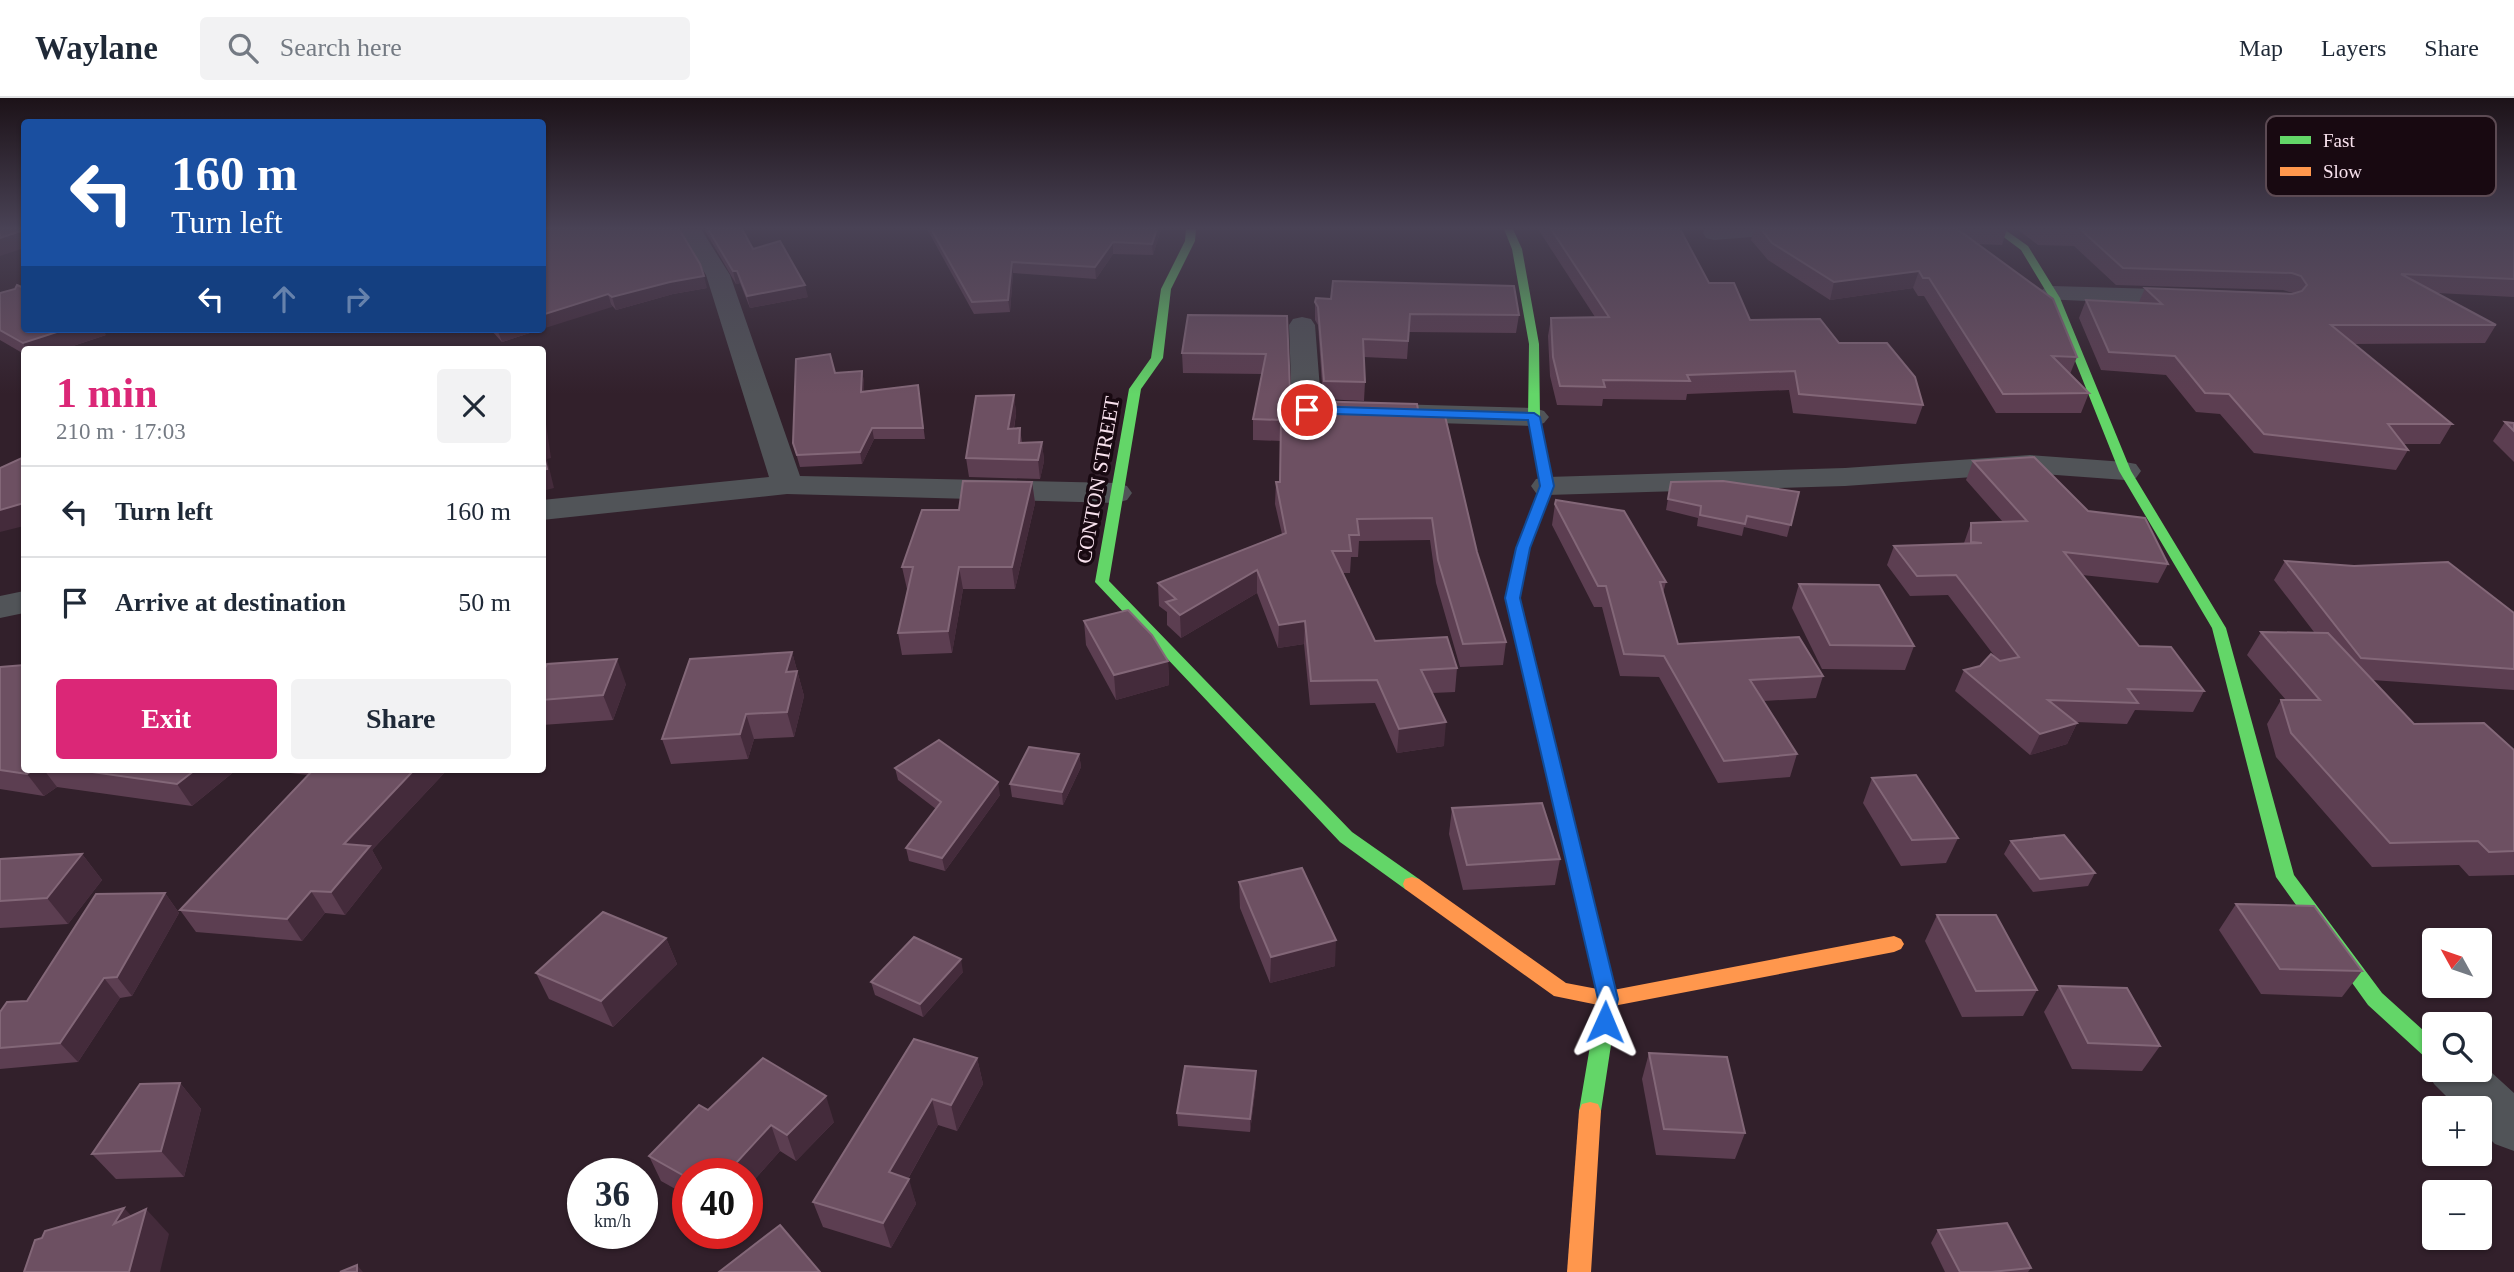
<!DOCTYPE html>
<meta charset="utf-8">
<style>
body{margin:0;font-family:Georgia,serif;background:#f2f2f3;color:#1f2937;height:100vh;display:flex;flex-direction:column;font-size:26px;white-space:nowrap}
*{box-sizing:border-box;margin:0}
p{font-size:23px;color:#747a83}
.icon{flex:none;width:38px;height:38px;fill:none;stroke:currentColor;stroke-width:2;stroke-linecap:round;stroke-linejoin:round}
.map{position:relative;flex:1;overflow:hidden}
.panel{position:absolute;left:21px;top:248px;width:525px;height:427px;display:flex;flex-direction:column;background:#fff;border-radius:7px;box-shadow:0 2px 5px #0004}
.panel>*{flex:none}
.top-card{position:absolute;left:21px;top:21px;width:525px;height:214px;border-radius:7px;box-shadow:0 2px 5px #0004;background:#1a4fa0;color:#fff;overflow:hidden}
.needle{width:46px;rotate:310deg}
.controls{position:absolute;left:2422px;top:830px;display:grid;gap:14px}
.controls a{display:grid;place-items:center;width:70px;height:70px;border-radius:7px;background:#fff;box-shadow:0 2px 5px #0004;font-size:35px}
.speed{position:absolute;left:567px;top:1060px;display:flex;gap:14px;font-size:35px;font-weight:700;text-align:center}
.speed>*{display:grid;place-content:center;width:91px;height:91px;border-radius:50%;background:#fff;box-shadow:0 2px 5px #0004;line-height:1}
.speed small{font-size:18px;font-weight:400}
.speed .limit{border:10px solid #d22;background:#fff;color:#111}
.pin{position:absolute;display:grid;place-items:center;width:60px;height:60px;color:#fff;margin:-30px;border:4px solid #fff;border-radius:50%;box-shadow:0 2px 7px #0007}
.me{position:absolute;width:77px;margin:-38px;rotate:1deg;stroke-linejoin:round;filter:drop-shadow(0 0 5px #0008)}
.turn{display:flex;align-items:center;gap:24px;height:147px;padding:0 35px;font-size:32px}
.turn .icon{width:91px;height:91px;stroke-width:2.5}
.turn b{display:block;font-size:49px;line-height:60px}
.lanes{display:flex;align-items:center;height:66px;padding:0 35px;background:#0003;justify-content:center;gap:35px;direction:ltr}
.lanes .off{opacity:.35}
.round{display:grid;place-items:center;flex:none;width:74px;height:74px;border-radius:7px;background:#f2f2f3}
.headline{display:flex;align-items:center;justify-content:space-between;height:119px;padding:0 35px}
h1{font-size:42px;font-weight:600;line-height:52px;color:#db2777}
.cta{display:flex;gap:14px;margin-top:auto;padding:14px 35px}
.cta a{flex:1;height:80px;border-radius:7px;background:#db2777;color:#fff;font-size:28px;font-weight:600;line-height:80px;text-align:center}
.cta a+a{background:#f2f2f3;color:#1f2937}
ul{padding:0;list-style:none}
li{display:flex;align-items:center;gap:21px;height:91px;padding:0 35px;border-top:2px solid #e0e1e3}
li div{flex:1}
li b{display:block;font-size:26px}
li em{font-style:normal}
header{display:flex;align-items:center;gap:42px;box-sizing:border-box;height:98px;padding:0 35px;background:#fff;border-bottom:2px solid #e0e1e3}
header strong{font-size:33px}
nav{display:flex;gap:38px;margin-inline-start:auto;font-size:24px}
.search{width:490px;height:63px;background:#f2f2f3;display:flex;align-items:center;gap:18px;box-sizing:border-box;padding:0 24px;border-radius:7px;color:#747a83;font-size:26px}
.map>svg:first-child{display:block}
.lines{fill:none;stroke-linecap:round;stroke-linejoin:round}
.street{fill:#515458;fill-rule:evenodd}
.fast{fill:#63d668;fill-rule:evenodd}
.slow{fill:#ff974d;fill-rule:evenodd}
.wall{fill:#5c3e51}
.shaded-wall{fill:#442b3b}
.building{fill:#6d5062;stroke:#836778;stroke-width:2}
.route{fill:#1a73e8;stroke:#114b97;stroke-width:2}
.labels{text-anchor:middle;dominant-baseline:central;stroke-width:7;stroke-linejoin:round;paint-order:stroke}
.far-street-label{font-size:21px;fill:#f9e2ee;stroke:#180911}
.key{fill:#180911;stroke:#5c4a53;stroke-width:2}
.key-label{font-size:19px;fill:#f9e2ee}
</style>
<header>
<strong>Waylane</strong>
<div class="search"><svg class="icon" aria-label="search" viewBox="0 0 24 24"><circle cx="10" cy="10" r="6"/><path d="M15 15l6 6"/></svg>Search here</div>
<nav><a>Map</a><a>Layers</a><a>Share</a></nav>
</header>
<div class="map">
<svg width="2514" height="1174" viewBox="0 0 2514 1174">
<rect width="100%" height="100%" fill="#32202b"/>
<g class="lines">
<g class="street">
<polygon points="678,131 701,131 730,177 800,378 1116,385 1127,388 1132,395 1127,402 1116,405 787,396 542,422 542,402 769,379 706,177"/>
<polygon points="1705,131 1775,131 1772,136 1764,138 1714,142 1706,140 1703,135"/>
<polygon points="2052,188 2194,192 2203,195 2207,200 2203,205 2194,208 2043,201 2039,196 2043,191"/>
<polygon points="1302,219 1311,221 1315,227 1321,304 1534,310 1544,313 1549,319 1544,325 1534,328 1307,321 1297,318 1292,312 1289,227 1293,221"/>
<polygon points="2030,357 2125,364 2136,366 2141,373 2136,380 2125,382 2030,375 1845,388 1547,397 1536,395 1531,388 1536,381 1547,379 1845,370"/>
<polygon points="24,493 24,515 0,520 0,498"/>
<polygon points="2434,956 2434,971 2480,971 2480,964 2514,995 2514,1053 2495,1046 2480,1031 2480,1010 2458,1010 2434,986 2426,971"/>
</g>
<g class="fast">
<polygon points="1186,131 1196,131 1195,143 1171,191 1163,260 1141,291 1109,483 1352,734 1419,781 1421,786 1419,791 1412,793 1405,791 1340,744 1095,484 1129,291 1151,260 1161,191 1185,143"/>
<polygon points="1504,131 1513,131 1522,151 1539,246 1540,319 1553,388 1530,450 1519,500 1618,901 1601,1013 1598,1020 1590,1022 1582,1020 1579,1013 1598,901 1505,500 1516,450 1541,388 1528,319 1529,246 1512,151"/>
<polygon points="1993,131 2004,131 2028,148 2060,200 2131,373 2226,530 2294,777 2382,895 2434,942 2434,964 2427,961 2368,907 2276,779 2212,530 2119,373 2050,200 2021,152"/>
</g>
<g class="slow">
<polygon points="1412,779 1419,781 1566,885 1608,893 1894,838 1901,841 1904,846 1901,851 1894,854 1608,909 1554,898 1405,791 1403,786 1405,781"/>
<polygon points="1590,1004 1598,1006 1601,1013 1591,1174 1567,1174 1579,1013 1582,1006"/>
</g>
</g>
<g class="wall">
<polygon points="542,131 707,190 673,196 616,212"/>
<polygon points="704,131 742,131 753,151 808,199 750,210 740,185 736,186"/>
<polygon points="927,131 1161,131 1153,157 1113,156 1096,181 1013,175 1010,214 974,216"/>
<polygon points="1538,131 1680,131 1709,185 1750,222 1839,245 1923,307 1916,326 1793,315 1789,292 1687,296 1686,302 1603,301 1602,308 1557,307 1550,278 1548,238 1551,220 1595,219"/>
<polygon points="1754,131 2007,131 2002,147 1977,146 2077,259 2070,276 2089,295 2081,315 1996,315 1924,198 1918,198 1913,190 1830,202 1768,162 1751,142"/>
<polygon points="2017,131 2514,131 2514,199 2437,195 2496,227 2485,245 2353,246 2452,326 2440,346 2404,346 2408,352 2396,372 2254,355 2220,316 2196,314 2166,277 2101,272 2079,220 2086,202 2139,204 2145,190 2293,195 2283,192 2116,187 2074,148 2038,147"/>
<polygon points="0,195 106,237 61,252 24,252 24,256 0,242"/>
<polygon points="1315,204 1519,217 1516,235 1409,234 1407,261 1364,259 1365,284 1364,303 1323,301 1318,227 1315,222"/>
<polygon points="1287,218 1290,292 1297,300 1307,303 1419,317 1477,454 1506,544 1503,567 1460,569 1436,485 1430,442 1359,443 1358,459 1351,459 1350,475 1342,475 1375,543 1457,570 1455,594 1432,595 1444,648 1397,655 1375,605 1310,607 1304,546 1278,550 1257,495 1181,540 1167,527 1167,514 1159,508 1158,485 1282,436 1275,406 1276,384 1280,384 1281,343 1253,342 1253,321 1262,276 1183,275 1182,255"/>
<polygon points="490,231 542,231 502,244"/>
<polygon points="862,273 864,284 864,293 918,287 925,341 874,341 862,366 800,369 793,345 835,275"/>
<polygon points="1014,297 1016,316 1014,331 1020,330 1022,345 1042,344 1044,363 1040,381 969,379 966,360"/>
<polygon points="2505,324 2514,325 2514,364 2493,343"/>
<polygon points="1973,363 2088,413 2168,466 2158,485 2082,477 2139,548 2204,593 2193,614 2135,612 2127,626 2076,624 2077,625 2067,646 2030,657 1955,593 1964,572 1980,568 1996,560 1948,497 1910,498 1887,467 1894,448 1964,445 1971,425 2003,424 1966,382"/>
<polygon points="1032,384 1035,405 1015,491 963,491 952,555 902,557 898,535 908,491 907,491 902,469 959,412"/>
<polygon points="1671,384 1799,394 1787,439 1744,429 1742,438 1697,428 1698,420 1666,412"/>
<polygon points="1555,406 1666,484 1663,495 1678,546 1823,578 1816,600 1763,603 1797,656 1790,679 1718,685 1659,579 1620,578 1602,509 1594,509 1552,427"/>
<polygon points="2285,463 2514,515 2514,592 2372,582 2414,626 2514,652 2514,777 2469,778 2459,767 2372,769 2276,659 2267,626 2281,602 2286,602 2247,557 2261,534 2314,534 2274,482"/>
<polygon points="1799,486 1914,548 1905,572 1822,571 1792,510"/>
<polygon points="1084,523 1168,563 1169,587 1116,602 1086,547"/>
<polygon points="792,554 804,598 794,639 754,641 748,661 671,666 662,641"/>
<polygon points="0,569 24,672 236,672 192,708 57,689 44,698 0,691"/>
<polygon points="542,576 626,586 613,622 542,627"/>
<polygon points="1079,656 1081,669 1063,707 1012,699 1010,686"/>
<polygon points="895,670 1000,697 945,773 909,763 906,750 936,711 898,682"/>
<polygon points="264,672 447,672 372,752 382,770 345,817 325,815 302,843 196,834 180,812 308,677"/>
<polygon points="1872,680 1958,740 1946,765 1901,768 1863,705"/>
<polygon points="1452,710 1560,761 1555,787 1463,792 1449,736"/>
<polygon points="2011,743 2095,775 2088,788 2033,794 2004,756"/>
<polygon points="82,756 102,782 68,826 0,830 0,761"/>
<polygon points="1239,784 1335,868 1270,885 1240,810"/>
<polygon points="165,795 179,815 132,898 120,900 78,964 0,971 0,914 27,903"/>
<polygon points="2236,806 2362,873 2342,899 2261,896 2219,832"/>
<polygon points="1937,817 2037,892 2023,918 1962,919 1925,843"/>
<polygon points="666,840 677,866 613,929 549,901 536,875"/>
<polygon points="963,874 923,919 875,897 871,884"/>
<polygon points="2059,888 2160,948 2142,973 2072,971 2044,914"/>
<polygon points="1649,955 1745,1035 1735,1061 1656,1057 1642,981"/>
<polygon points="977,960 983,986 957,1033 938,1027 908,1081 916,1106 891,1150 823,1129 813,1104"/>
<polygon points="180,985 201,1011 184,1079 116,1081 92,1056"/>
<polygon points="1256,986 1250,1034 1178,1028 1177,1015"/>
<polygon points="708,1012 834,1024 796,1063 780,1053 747,1090 747,1076 688,1076 688,1098 661,1083 649,1058"/>
<polygon points="1938,1132 2031,1170 2028,1174 1945,1174 1931,1145"/>
</g>
<g class="shaded-wall">
<polygon points="1157,131 1161,131 1153,157 1152,146"/>
<polygon points="24,132 24,150 0,158 0,140"/>
<polygon points="1113,144 1113,156 1096,181 1095,169"/>
<polygon points="1012,164 1013,175 1010,214 1008,202"/>
<polygon points="733,173 737,173 740,185 736,186"/>
<polygon points="1919,173 1913,190 1830,202 1834,184"/>
<polygon points="704,178 707,190 673,196 616,212 612,199 670,184"/>
<polygon points="805,187 808,199 750,210 747,198"/>
<polygon points="608,196 612,209 542,231 542,217"/>
<polygon points="66,231 103,231 106,237 61,252 27,252 23,245"/>
<polygon points="497,231 542,231 502,244"/>
<polygon points="862,273 864,284 864,305 861,294"/>
<polygon points="1014,297 1016,316 1010,350 1008,331"/>
<polygon points="542,318 546,326 551,360 547,361 554,390 542,393"/>
<polygon points="872,330 874,341 862,366 860,354"/>
<polygon points="1042,344 1044,363 1040,381 1038,362"/>
<polygon points="1032,384 1035,405 1015,491 1012,469"/>
<polygon points="24,405 24,428 0,434 0,412"/>
<polygon points="959,469 963,491 952,555 948,533"/>
<polygon points="1257,472 1257,495 1181,540 1180,517"/>
<polygon points="1305,523 1304,546 1278,550 1279,527"/>
<polygon points="792,554 804,598 794,639 787,614 786,574"/>
<polygon points="617,561 626,586 613,622 603,597"/>
<polygon points="1168,563 1169,587 1116,602 1114,577"/>
<polygon points="746,616 754,641 748,661 740,636"/>
<polygon points="1446,624 1444,648 1397,655 1399,631"/>
<polygon points="2077,625 2067,646 2030,657 2040,636"/>
<polygon points="1079,656 1081,669 1063,707 1062,694"/>
<polygon points="33,672 44,672 57,689 44,698 27,676"/>
<polygon points="195,672 236,672 192,708 177,686"/>
<polygon points="414,672 447,672 372,752 382,770 345,817 331,794 344,746"/>
<polygon points="998,684 1000,697 945,773 942,760"/>
<polygon points="82,756 102,782 68,826 47,800"/>
<polygon points="311,793 325,815 302,843 287,821"/>
<polygon points="165,795 179,815 132,898 117,879"/>
<polygon points="666,840 677,866 613,929 601,903"/>
<polygon points="1336,842 1335,868 1270,885 1271,859"/>
<polygon points="961,861 963,874 923,919 920,906"/>
<polygon points="104,880 120,900 78,964 60,945"/>
<polygon points="977,960 983,986 957,1033 951,1007"/>
<polygon points="1256,973 1256,986 1250,1034 1250,1021"/>
<polygon points="180,985 201,1011 184,1079 161,1053"/>
<polygon points="826,998 834,1024 796,1063 787,1037"/>
<polygon points="932,1001 938,1027 897,1100 889,1074"/>
<polygon points="771,1027 780,1053 747,1090 747,1076 726,1076"/>
<polygon points="909,1081 916,1106 891,1150 883,1125"/>
<polygon points="124,1110 141,1128 146,1111 169,1136 160,1174 129,1174 114,1126"/>
<polygon points="357,1167 363,1174 357,1174"/>
</g>
<g class="building">
<polygon points="0,131 24,131 24,132 0,140"/>
<polygon points="542,131 679,131 700,166 704,178 670,184 612,199 608,196 542,217"/>
<polygon points="708,131 742,131 753,151 780,143 805,187 747,198 737,173 733,173"/>
<polygon points="931,131 1157,131 1152,146 1113,144 1095,169 1012,164 1008,202 972,204"/>
<polygon points="1551,131 1680,131 1709,185 1734,185 1750,222 1820,221 1839,245 1887,245 1915,279 1923,307 1799,296 1795,273 1687,277 1690,283 1603,282 1605,289 1560,288 1553,259 1551,220 1609,219"/>
<polygon points="1761,131 1957,131 2053,201 2077,259 2052,258 2089,295 2003,296 1929,180 1923,180 1919,173 1834,184 1772,145"/>
<polygon points="2080,131 2514,131 2514,181 2401,176 2496,227 2331,227 2452,326 2388,326 2408,352 2264,336 2229,296 2205,295 2175,258 2109,254 2086,202 2162,206 2145,190 2292,196 2302,193 2307,187 2301,178 2292,175 2123,170"/>
<polygon points="1333,183 1514,188 1519,217 1410,216 1408,243 1363,241 1365,284 1324,283 1318,209 1315,204 1316,200 1331,201"/>
<polygon points="17,187 24,190 24,231 66,231 23,245 0,232 0,195 15,191"/>
<polygon points="1188,217 1287,218 1290,292 1297,300 1307,303 1417,306 1419,317 1445,318 1477,454 1506,544 1463,546 1438,462 1432,420 1357,421 1359,437 1349,437 1351,453 1332,453 1375,543 1447,539 1457,570 1421,572 1446,624 1399,631 1377,582 1311,583 1305,523 1279,527 1257,472 1180,517 1166,504 1176,501 1158,485 1286,435 1276,384 1280,384 1281,322 1253,321 1266,256 1182,255"/>
<polygon points="830,256 835,275 862,273 861,294 918,287 923,330 872,330 860,354 797,357 793,345 796,261"/>
<polygon points="1014,297 1008,331 1020,330 1019,345 1042,344 1038,362 966,360 976,298"/>
<polygon points="2505,324 2514,325 2514,333"/>
<polygon points="542,351 547,371 542,372"/>
<polygon points="24,359 24,405 0,412 0,370"/>
<polygon points="2034,359 2088,413 2145,420 2168,466 2064,454 2139,548 2171,549 2204,593 2128,591 2138,605 2048,602 2077,625 2040,636 1964,572 1980,568 1991,556 2000,563 2019,559 1956,477 1917,478 1894,448 1982,445 1971,444 1971,425 2027,423 1973,363"/>
<polygon points="963,383 1032,384 1012,469 959,469 948,533 898,535 913,469 902,469 922,412 959,412"/>
<polygon points="1723,383 1799,394 1791,427 1747,418 1745,426 1700,417 1701,408 1668,401 1671,384"/>
<polygon points="1556,402 1624,413 1666,484 1660,484 1678,546 1799,539 1823,578 1750,582 1797,656 1724,663 1664,558 1624,556 1606,488 1598,488 1555,406"/>
<polygon points="2285,463 2354,468 2448,464 2514,515 2514,571 2361,560"/>
<polygon points="1799,486 1879,487 1914,548 1830,547"/>
<polygon points="1128,512 1152,537 1168,563 1114,577 1084,523"/>
<polygon points="2261,534 2328,535 2414,626 2484,625 2514,652 2514,753 2489,754 2478,743 2390,745 2291,635 2281,602 2320,602"/>
<polygon points="792,554 786,574 797,573 787,614 746,616 740,636 662,641 690,561"/>
<polygon points="617,561 603,597 542,602 542,576 547,566"/>
<polygon points="24,567 24,672 33,672 27,676 0,672 0,569"/>
<polygon points="939,642 998,684 942,760 906,750 941,704 895,670"/>
<polygon points="1029,649 1079,656 1062,694 1010,686"/>
<polygon points="78,672 195,672 177,686"/>
<polygon points="313,672 414,672 344,746 370,748 331,794 311,793 287,821 180,812"/>
<polygon points="1916,677 1958,740 1912,742 1872,680"/>
<polygon points="1542,705 1560,761 1467,767 1452,710"/>
<polygon points="2064,737 2095,775 2040,781 2011,743"/>
<polygon points="82,756 47,800 0,803 0,761"/>
<polygon points="1302,770 1336,842 1271,859 1239,784"/>
<polygon points="165,795 117,879 104,880 60,945 0,950 0,914 7,904 27,903 96,796"/>
<polygon points="2236,806 2314,808 2362,873 2280,871"/>
<polygon points="603,814 666,840 601,903 536,875"/>
<polygon points="1937,817 1996,817 2037,892 1976,893"/>
<polygon points="914,839 961,861 920,906 871,884"/>
<polygon points="2059,888 2127,890 2160,948 2088,945"/>
<polygon points="914,941 977,960 951,1007 932,1001 889,1074 909,1081 883,1125 813,1104"/>
<polygon points="1649,955 1727,959 1745,1035 1664,1031"/>
<polygon points="763,960 826,998 787,1037 771,1027 726,1076 688,1076 688,1080 649,1058 699,1007 708,1012"/>
<polygon points="1185,968 1256,973 1250,1021 1177,1015"/>
<polygon points="180,985 161,1053 92,1056 140,986"/>
<polygon points="124,1110 114,1126 146,1111 129,1174 24,1174 35,1142 42,1140 45,1133"/>
<polygon points="2007,1125 2031,1170 1991,1174 1960,1174 1938,1132"/>
<polygon points="780,1127 820,1174 719,1174"/>
<polygon points="357,1167 357,1174 340,1174"/>
</g>
<linearGradient id="sky" x2="0" y2="1"><stop stop-color="#1c1218"/><stop offset="0.44" stop-color="#494255"/><stop offset="1" stop-color="#494255" stop-opacity="0"/></linearGradient>
<rect width="2514" height="296" fill="url(#sky)"/>
<polygon class="route" points="1307,308 1534,315 1540,319 1554,388 1530,450 1520,500 1618,901 1612,930 1605,932 1597,930 1594,924 1598,901 1505,500 1516,450 1540,388 1528,322 1303,315 1303,309"/>
<g class="labels">
<g class="far-street-label">
<text transform="translate(1098 382) rotate(-80)">CONTON STREET</text>
</g>
</g>
<rect x="2266" y="18" width="230" height="80" rx="10" class="key"/>
<rect x="2280" y="38" width="31" height="8" fill="#63d668"/>
<rect x="2280" y="69" width="31" height="9" fill="#ff974d"/>
<g class="key-label">
<text x="2323" y="49">Fast</text>
<text x="2323" y="80">Slow</text>
</g>
</svg>
<div class="controls">
<a><svg class="needle" viewBox="-14 -14 28 28"><path d="M0-13l5 13h-10z" fill="#e53935"/><path d="M0 13l5-13h-10z" fill="#747a83"/></svg></a>
<a><svg class="icon" aria-label="search" viewBox="0 0 24 24"><circle cx="10" cy="10" r="6"/><path d="M15 15l6 6"/></svg></a>
<a>+</a>
<a>−</a>
</div>
<div class="speed"><div>36<small>km/h</small></div><div class="limit">40</div></div>
<div class="pin" style="left:1307px;top:312px;background:#d93025"><svg class="icon" aria-label="arrive" viewBox="0 0 24 24"><path d="M6 21V4h12l-3 4 3 4H6"/></svg></div>
<svg class="me" style="left:1605px;top:924px" viewBox="-20 -20 40 40"><path d="M0-17L14 15 0 8-14 15z" fill="#1a73e8" stroke="#fff" stroke-width="4"/></svg>
<div class="top-card">
<div class="turn"><svg class="icon" aria-label="left" viewBox="0 0 24 24"><path d="M17 20v-9H6M10 6l-5 5 5 5"/></svg><div><b>160 m</b>Turn left</div></div>
<div class="lanes"><svg class="icon" aria-label="left" viewBox="0 0 24 24"><path d="M17 20v-9H6M10 6l-5 5 5 5"/></svg><svg class="icon off" aria-label="ahead" viewBox="0 0 24 24"><path d="M12 20V5M6 11l6-6 6 6"/></svg><svg class="icon off" aria-label="right" viewBox="0 0 24 24"><path d="M7 20v-9h11M14 6l5 5-5 5"/></svg></div>
</div>
<section class="panel">
<div class="headline"><div><h1>1 min</h1><p>210 m · 17:03</p></div><a class="round"><svg class="icon" aria-label="close" viewBox="0 0 24 24"><path d="M6 6l12 12M18 6L6 18"/></svg></a></div>
<ul>
<li><svg class="icon" aria-label="left" viewBox="0 0 24 24"><path d="M17 20v-9H6M10 6l-5 5 5 5"/></svg><div><b>Turn left</b></div><em>160 m</em></li>
<li><svg class="icon" aria-label="arrive" viewBox="0 0 24 24"><path d="M6 21V4h12l-3 4 3 4H6"/></svg><div><b>Arrive at destination</b></div><em>50 m</em></li>
</ul>
<div class="cta"><a>Exit</a><a>Share</a></div>
</section>
</div>
